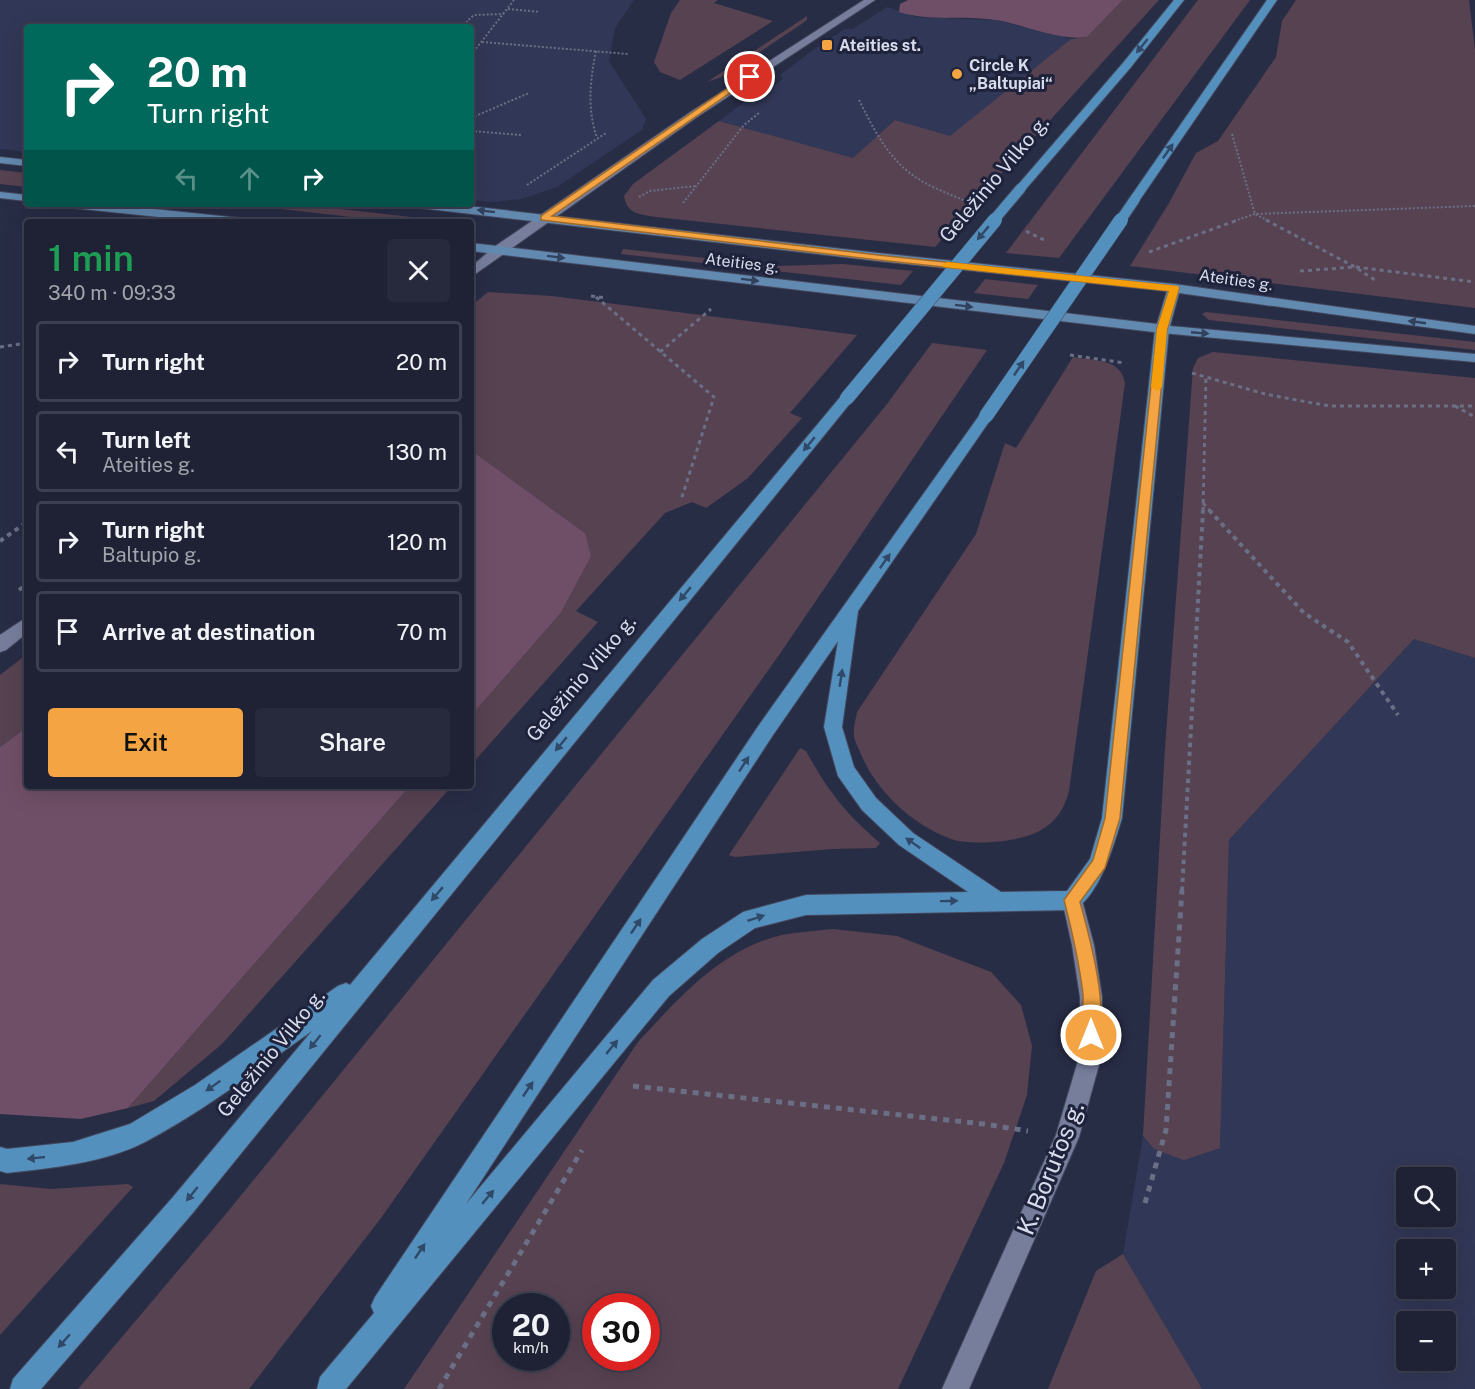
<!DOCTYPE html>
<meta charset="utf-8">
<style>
body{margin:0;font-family:"Public Sans",sans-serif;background:#262a3c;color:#f1f3f6;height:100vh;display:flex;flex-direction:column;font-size:22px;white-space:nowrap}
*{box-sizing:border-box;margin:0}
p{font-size:20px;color:#a1a4ac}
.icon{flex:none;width:33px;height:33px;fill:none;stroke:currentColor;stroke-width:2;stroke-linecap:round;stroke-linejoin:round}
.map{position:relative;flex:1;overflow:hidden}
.details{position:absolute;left:24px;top:219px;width:450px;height:570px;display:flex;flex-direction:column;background:#1e2234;border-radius:6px;box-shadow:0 6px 24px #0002,0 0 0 2px #3c3f4f}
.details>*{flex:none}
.hud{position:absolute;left:24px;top:24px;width:450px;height:183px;border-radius:6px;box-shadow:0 6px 24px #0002,0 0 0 2px #3c3f4f;background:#00695c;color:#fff;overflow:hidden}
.tools{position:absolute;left:1396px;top:1167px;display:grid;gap:12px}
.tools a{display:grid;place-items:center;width:60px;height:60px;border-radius:6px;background:#1e2234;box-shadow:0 6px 24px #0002,0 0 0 2px #3c3f4f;font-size:30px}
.speed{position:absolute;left:492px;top:1293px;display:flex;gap:12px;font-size:30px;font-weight:700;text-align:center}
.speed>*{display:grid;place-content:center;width:78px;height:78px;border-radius:50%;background:#1e2234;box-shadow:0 6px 24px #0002,0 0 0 2px #3c3f4f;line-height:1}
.speed small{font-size:15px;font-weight:400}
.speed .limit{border:9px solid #d22;background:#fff;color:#111}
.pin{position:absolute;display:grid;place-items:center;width:51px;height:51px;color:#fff;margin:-26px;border:3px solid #fff;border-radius:50%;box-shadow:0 2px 6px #0007}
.me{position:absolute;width:66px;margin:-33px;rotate:0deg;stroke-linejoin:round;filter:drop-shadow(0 0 4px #0008)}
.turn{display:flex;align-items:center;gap:21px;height:126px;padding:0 24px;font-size:27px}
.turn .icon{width:78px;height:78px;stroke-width:2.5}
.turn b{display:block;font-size:42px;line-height:51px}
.lanes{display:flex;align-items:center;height:57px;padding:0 24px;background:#0003;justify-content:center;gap:30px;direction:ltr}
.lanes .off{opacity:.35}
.round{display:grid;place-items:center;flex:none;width:63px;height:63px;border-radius:6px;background:#262a3c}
.summary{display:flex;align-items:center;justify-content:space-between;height:102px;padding:0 24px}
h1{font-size:36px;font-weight:600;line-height:45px;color:#1e9e55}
.primary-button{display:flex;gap:12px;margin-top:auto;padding:12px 24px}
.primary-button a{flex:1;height:69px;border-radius:6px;background:#f4a443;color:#111;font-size:24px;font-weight:600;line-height:69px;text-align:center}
.primary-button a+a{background:#262a3c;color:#f1f3f6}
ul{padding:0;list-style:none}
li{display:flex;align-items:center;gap:18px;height:81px;margin:0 12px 9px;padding:0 12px;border:3px solid #3c3f4f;border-radius:6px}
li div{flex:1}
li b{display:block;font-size:22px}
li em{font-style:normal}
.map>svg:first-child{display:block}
.built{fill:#313756;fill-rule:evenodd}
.green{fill:#574251;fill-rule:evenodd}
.forest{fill:#6f4f67}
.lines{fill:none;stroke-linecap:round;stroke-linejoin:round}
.street-casing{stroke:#44485e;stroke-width:2}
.secondary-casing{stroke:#44485e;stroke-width:2}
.primary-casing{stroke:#44485e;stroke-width:2}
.highway-casing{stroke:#44485e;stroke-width:2}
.path-far3{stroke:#6a6f85;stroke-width:2;stroke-dasharray:2 2;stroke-linecap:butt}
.path-far2{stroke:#6a6f85;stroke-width:3;stroke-dasharray:4 4;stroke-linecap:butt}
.path-far1{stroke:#6a6f85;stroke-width:4;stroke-dasharray:4.5 4.5;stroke-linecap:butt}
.path{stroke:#6a6f85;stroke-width:5;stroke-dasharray:6 6;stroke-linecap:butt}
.street{fill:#777e9c;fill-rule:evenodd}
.secondary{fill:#777e9c;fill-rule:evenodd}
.primary{fill:#6289b0;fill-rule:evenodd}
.highway{fill:#5490be;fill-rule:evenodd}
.highway-bridge-far1-casing{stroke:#44485e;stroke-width:12;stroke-linecap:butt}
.highway-bridge-casing{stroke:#44485e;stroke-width:15;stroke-linecap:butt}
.highway-bridge-far1{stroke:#5490be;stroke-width:10}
.highway-bridge{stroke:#5490be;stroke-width:14}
.oneway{fill:#314969}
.oneway2{fill:#32425e}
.route{fill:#f4a443;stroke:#9f6b2c;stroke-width:1.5}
.slow{fill:#f59e0b}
.poi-dot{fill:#f4a443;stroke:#1e233b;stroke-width:2}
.labels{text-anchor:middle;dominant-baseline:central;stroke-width:6;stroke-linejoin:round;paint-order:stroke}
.far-poi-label{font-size:16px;font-weight:bold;fill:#d7dbec;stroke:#1e233b;text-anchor:start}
.far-street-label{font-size:16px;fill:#d7dbec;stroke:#1e233b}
.street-label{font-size:20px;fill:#d7dbec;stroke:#1e233b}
.near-street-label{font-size:24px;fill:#d7dbec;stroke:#1e233b}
</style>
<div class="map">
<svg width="1475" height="1389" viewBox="0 0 1475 1389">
<rect width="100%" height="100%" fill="#282d46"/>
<g class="built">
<polygon points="0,0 634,0 615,28 609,61 646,119 642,130 557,187 522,199 491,202 471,200 471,27 27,27 27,152 0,149"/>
<polygon points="887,7 916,17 995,20 1071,39 950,137 895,120 853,159 719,121 747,100 758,97 783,79 780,75 817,47 845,29 853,29"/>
<path d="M 1414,639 L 1475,658 L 1475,1389 L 1202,1389 L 1123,1254 L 1143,1136 L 1154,1149 L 1220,1148 L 1229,840 ZM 1407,1178 L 1446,1178 L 1446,1216 L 1407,1216 ZM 1407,1250 L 1446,1250 L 1446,1288 L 1407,1288 ZM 1407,1322 L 1446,1322 L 1446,1360 L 1407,1360 Z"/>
</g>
<g class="green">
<polygon points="680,0 718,0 714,3 773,21 680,80 660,72 654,62 671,13"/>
<path d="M 1123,0 L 1159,0 L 935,247 L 656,217 C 639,214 627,214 624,196 L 633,184 L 719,121 L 853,158 L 895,120 L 950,136 L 1071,39 L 1087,37 Z"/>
<polygon points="1198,0 1250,0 1059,258 1006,253"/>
<polygon points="1296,0 1469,0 1475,50 1475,308 1130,266 1169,203 1196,153 1218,141 1276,57 1282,21"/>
<polygon points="807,16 807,20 800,25 724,76 707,82"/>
<polygon points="0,170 27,173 27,187 0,184"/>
<polygon points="238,204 296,204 429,219 427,222 394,222"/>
<polygon points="623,249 778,266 843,264 913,271 901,285 621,254"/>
<polygon points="985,279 1038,285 1028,299 974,293"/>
<polygon points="488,292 552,296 857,335 790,413 802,418 748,478 706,508 692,502 665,513 576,611 598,622 471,765 471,716 560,614 585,533 471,450 471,306"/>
<polygon points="1206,312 1475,342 1475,350 1209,320 1202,314"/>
<polygon points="932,343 987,350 779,655 381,1218 249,1389 78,1389 225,1215 887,404"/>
<polygon points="1213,352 1475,378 1475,658 1414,639 1229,840 1220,1148 1184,1160 1154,1149 1143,1136 1165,748 1193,368 1198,358"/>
<path d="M 1073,357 C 1094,361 1121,358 1125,383 L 1069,791 C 1059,831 1029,839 992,842 C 979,843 963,843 951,839 C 911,824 876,791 860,752 C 858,747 854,740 854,735 C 853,728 856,719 857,712 L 976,534 L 1005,443 L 1016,448 Z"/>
<polygon points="27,654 27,727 0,747 0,675"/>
<path d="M 800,748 L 806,751 C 828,791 845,813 880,843 L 876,848 L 832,849 L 735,857 L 729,855 Z"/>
<polygon points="410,786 452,786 222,1044 154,1101 128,1108"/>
<path d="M 833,929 L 897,936 L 991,972 L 1021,1005 L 1032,1046 L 1027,1095 L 1004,1163 L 898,1389 L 404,1389 L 638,1042 C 679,998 721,949 782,935 C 798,932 816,931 833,929 ZM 506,1306 L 556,1306 L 556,1358 L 506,1358 ZM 596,1306 L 646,1306 L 646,1358 L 596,1358 Z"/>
<polygon points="0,1184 51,1189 128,1184 133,1187 0,1335"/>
<polygon points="1123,1254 1197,1380 1202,1389 1048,1389 1096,1271"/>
</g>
<g class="forest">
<path d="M 908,0 L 1123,0 L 1087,37 C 1056,41 1026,25 996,20 C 964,15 931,22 899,12 L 900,4 Z"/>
<polygon points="471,450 585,533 591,556 560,614 471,716"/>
<polygon points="27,727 27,786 410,786 128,1108 81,1119 0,1114 0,747"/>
</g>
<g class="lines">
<defs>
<polygon id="street" points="1072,890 1079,893 1082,900 1094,945 1102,997 1102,1054 1079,1137 969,1389 942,1389 1056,1135 1080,1054 1080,997 1072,945 1062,900 1065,893"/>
<g id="secondary">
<polygon points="864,0 875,0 697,117 471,277 471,267 494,247 689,113"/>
<polygon points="27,617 27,633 6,650 0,652 0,635"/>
</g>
<g id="primary">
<polygon points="0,157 27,160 27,166 0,163"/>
<polygon points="0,192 27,195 27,201 0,198"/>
<polygon points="67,204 106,204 240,218 246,222 207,222 73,208"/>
<polygon points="414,204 450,204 878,253 1174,284 1475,326 1475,334 1179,293 1170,326 1475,354 1475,362 1162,333 471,251 471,243 1157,324 1167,291 878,261 420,208"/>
</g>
<g id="highway">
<polygon points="1174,0 1184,0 1131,67 1025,190 1017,190 1017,186 1123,63"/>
<polygon points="1267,0 1277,0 1139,201 1131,201 1129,199"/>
<path d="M 1162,325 L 1169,329 L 1122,818 C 1114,844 1099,899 1072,910 L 806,915 L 755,928 L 718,953 L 669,996 L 346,1389 L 317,1389 L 320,1377 L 374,1313 L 371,1306 L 375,1297 L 759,725 L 981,413 L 986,411 L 993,416 L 858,611 L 842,727 L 854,767 L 876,798 L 913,833 L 1001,892 L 1067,891 L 1090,859 L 1102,818 L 1155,329 ZM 838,641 L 824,727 L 838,776 L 862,810 L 899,845 L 968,892 L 806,895 L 743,912 L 702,939 L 653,980 L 466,1204 L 773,735 Z"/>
<path d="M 847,393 L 854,398 L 852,401 L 191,1215 L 41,1389 L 10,1389 L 13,1379 L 173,1197 L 312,1031 C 258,1069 204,1111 145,1142 C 104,1163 52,1168 7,1173 L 0,1171 L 0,1147 L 7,1149 L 73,1142 L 130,1124 L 195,1085 L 338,986 L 346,983 L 350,985 L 842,395 Z"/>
</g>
</defs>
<use href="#street" class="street-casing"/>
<use href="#secondary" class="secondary-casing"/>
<use href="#primary" class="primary-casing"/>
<use href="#highway" class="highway-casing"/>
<g class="path-far3">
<polyline points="508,9 540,12"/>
<polyline points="468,27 467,21 474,15 503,14"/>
<polyline points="482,42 628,54"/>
<path d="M 596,51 C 590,80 587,109 597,138"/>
<polyline points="471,55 514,0"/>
<path d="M 859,100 C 873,128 888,158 914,176 C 929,187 948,193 965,201"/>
<polyline points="471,118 529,93"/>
<polyline points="471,131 521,135"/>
<polyline points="1232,134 1255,214 1269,221"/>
<polyline points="527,185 606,133"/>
<polyline points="639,197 650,191 695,186"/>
<polyline points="683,203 744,125 759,113"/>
<polyline points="1234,221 1255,214 1475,206"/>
</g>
<g class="path-far2">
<polyline points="1266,220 1355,267 1378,282"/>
<polyline points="1026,231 1046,241"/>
<polyline points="1149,252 1238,220"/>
<polyline points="1300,271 1355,267 1475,282"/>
<polyline points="591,296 607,298"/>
<polyline points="596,297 714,397 681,500"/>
<polyline points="0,347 27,343"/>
<polyline points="660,352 711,309"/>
<polyline points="1070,355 1125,363"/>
<polyline points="1192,373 1265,394 1329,406 1475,406"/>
<polyline points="1455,406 1475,417"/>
<polyline points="1203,503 1210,511"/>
<polyline points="1203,511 1206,376"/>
</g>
<g class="path-far1">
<polyline points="1209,510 1304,613 1348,642 1398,715"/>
<polyline points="0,541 27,522"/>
<polyline points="19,590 27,584"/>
<polyline points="1182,891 1203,510"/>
</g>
<g class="path">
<polyline points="633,1086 984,1124 1028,1131"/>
<polyline points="1145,1203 1166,1130 1182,890"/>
<polyline points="439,1389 582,1150"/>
</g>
<use href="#street" class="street"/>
<use href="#secondary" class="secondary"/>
<use href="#primary" class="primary"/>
<use href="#highway" class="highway"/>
<defs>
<g id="highway-bridge-far1">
<polyline points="993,221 1021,188"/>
<polyline points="1120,221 1135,199"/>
</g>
<g id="highway-bridge">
<polyline points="847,398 995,220"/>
<polyline points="986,416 1121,220"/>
</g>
</defs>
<use href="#highway-bridge-far1" class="highway-bridge-far1-casing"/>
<use href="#highway-bridge" class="highway-bridge-casing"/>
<use href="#highway-bridge-far1" class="highway-bridge-far1"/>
<use href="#highway-bridge" class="highway-bridge"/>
</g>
<defs><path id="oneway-solid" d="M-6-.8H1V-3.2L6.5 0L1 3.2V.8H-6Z" transform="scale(1.5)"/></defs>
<g class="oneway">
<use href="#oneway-solid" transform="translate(1142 46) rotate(129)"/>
<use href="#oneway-solid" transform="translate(1168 151) rotate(-55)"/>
<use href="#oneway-solid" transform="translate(983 233) rotate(130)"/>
<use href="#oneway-solid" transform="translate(1019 368) rotate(-56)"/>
<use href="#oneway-solid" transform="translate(809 444) rotate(130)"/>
<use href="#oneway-solid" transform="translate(885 561) rotate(-55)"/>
<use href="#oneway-solid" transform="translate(685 594) rotate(130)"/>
<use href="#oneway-solid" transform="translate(841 678) rotate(-81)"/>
<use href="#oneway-solid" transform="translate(561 744) rotate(130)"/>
<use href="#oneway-solid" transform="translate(744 764) rotate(-57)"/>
<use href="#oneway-solid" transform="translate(913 843) rotate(-145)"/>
<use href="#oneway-solid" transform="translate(437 894) rotate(130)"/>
<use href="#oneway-solid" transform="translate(949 901) rotate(-1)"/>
<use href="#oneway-solid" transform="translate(756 918) rotate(-18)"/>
<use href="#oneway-solid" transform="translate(636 926) rotate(-56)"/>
<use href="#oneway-solid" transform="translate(315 1042) rotate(129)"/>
<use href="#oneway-solid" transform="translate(612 1047) rotate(-50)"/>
<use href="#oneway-solid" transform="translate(213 1086) rotate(145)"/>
<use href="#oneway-solid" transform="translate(528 1089) rotate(-56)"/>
<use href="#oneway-solid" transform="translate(36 1158) rotate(174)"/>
<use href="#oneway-solid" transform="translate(192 1194) rotate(129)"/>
<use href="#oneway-solid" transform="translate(488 1197) rotate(-50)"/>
<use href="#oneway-solid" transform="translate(420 1251) rotate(-56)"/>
<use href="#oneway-solid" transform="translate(64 1341) rotate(131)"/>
</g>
<g class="oneway2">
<use href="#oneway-solid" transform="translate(486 211) rotate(-173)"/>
<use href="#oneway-solid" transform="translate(556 257) rotate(7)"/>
<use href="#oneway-solid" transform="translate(750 280) rotate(7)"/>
<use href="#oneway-solid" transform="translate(964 306) rotate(7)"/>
<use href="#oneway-solid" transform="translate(1417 322) rotate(-172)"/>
<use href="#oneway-solid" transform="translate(1200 333) rotate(5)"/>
</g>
<path class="route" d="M 747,75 L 753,77 L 552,216 L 878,255 L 1174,286 L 1179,288 L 1167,329 L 1120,818 L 1105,868 L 1080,902 C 1089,935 1110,1010 1097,1041 L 1091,1044 L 1085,1041 C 1079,1027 1084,1009 1083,994 C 1079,962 1072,931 1064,900 L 1093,860 L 1105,818 L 1157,329 L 1169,291 L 878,260 L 541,220 L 541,216 Z"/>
<polygon class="slow" points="947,262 1178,286 1179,288 1167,329 1162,387 1157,391 1151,387 1157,329 1169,291 944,267 942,265"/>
<g class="poi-dot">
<rect x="821" y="39" width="12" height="12" rx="3"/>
<circle cx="957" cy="74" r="6"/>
</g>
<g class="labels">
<g class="far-poi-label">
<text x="839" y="45">Ateities st.</text>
<text x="969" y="65">Circle K<tspan x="969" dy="18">„Baltupiai“</tspan></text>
</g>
<g class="far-street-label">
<text transform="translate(742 263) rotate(7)">Ateities g.</text>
<text transform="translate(1236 280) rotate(8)">Ateities g.</text>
</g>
<g class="street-label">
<text transform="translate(994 179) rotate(-50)">Geležinio Vilko g.</text>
<text transform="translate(581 678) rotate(-50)">Geležinio Vilko g.</text>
<text transform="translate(271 1053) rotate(-51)">Geležinio Vilko g.</text>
</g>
<g class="near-street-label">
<text transform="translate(1050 1168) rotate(-68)">K. Borutos g.</text>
</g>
</g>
</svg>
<div class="tools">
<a><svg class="icon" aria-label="search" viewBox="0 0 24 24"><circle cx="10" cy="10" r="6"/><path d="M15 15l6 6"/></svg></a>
<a>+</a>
<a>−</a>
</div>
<div class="speed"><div>20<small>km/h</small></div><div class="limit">30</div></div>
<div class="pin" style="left:750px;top:77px;background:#d93025"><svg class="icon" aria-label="arrive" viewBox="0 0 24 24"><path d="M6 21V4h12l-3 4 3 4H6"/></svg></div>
<svg class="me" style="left:1091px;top:1035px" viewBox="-20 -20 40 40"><circle r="17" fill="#f4a443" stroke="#fff" stroke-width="3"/><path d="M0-11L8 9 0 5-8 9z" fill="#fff"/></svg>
<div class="hud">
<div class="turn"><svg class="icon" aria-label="right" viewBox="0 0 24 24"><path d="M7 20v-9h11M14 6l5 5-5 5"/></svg><div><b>20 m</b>Turn right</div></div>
<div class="lanes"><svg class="icon off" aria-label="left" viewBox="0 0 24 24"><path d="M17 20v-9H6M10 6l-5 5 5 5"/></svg><svg class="icon off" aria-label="ahead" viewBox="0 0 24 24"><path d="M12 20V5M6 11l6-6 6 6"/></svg><svg class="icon" aria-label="right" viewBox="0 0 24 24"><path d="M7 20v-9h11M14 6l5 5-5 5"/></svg></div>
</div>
<section class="details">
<div class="summary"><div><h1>1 min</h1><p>340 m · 09:33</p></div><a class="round"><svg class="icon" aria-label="close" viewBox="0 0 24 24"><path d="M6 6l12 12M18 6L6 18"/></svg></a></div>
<ul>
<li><svg class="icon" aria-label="right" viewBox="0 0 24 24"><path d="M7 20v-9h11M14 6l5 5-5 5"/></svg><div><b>Turn right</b></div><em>20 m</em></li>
<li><svg class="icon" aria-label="left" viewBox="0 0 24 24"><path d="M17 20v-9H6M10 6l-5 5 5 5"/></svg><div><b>Turn left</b><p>Ateities g.</p></div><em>130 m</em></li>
<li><svg class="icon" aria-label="right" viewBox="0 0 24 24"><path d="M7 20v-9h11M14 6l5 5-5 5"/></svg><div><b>Turn right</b><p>Baltupio g.</p></div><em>120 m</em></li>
<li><svg class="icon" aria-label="arrive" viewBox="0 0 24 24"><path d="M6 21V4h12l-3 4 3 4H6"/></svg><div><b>Arrive at destination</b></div><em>70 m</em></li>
</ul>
<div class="primary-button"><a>Exit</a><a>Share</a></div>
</section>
</div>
